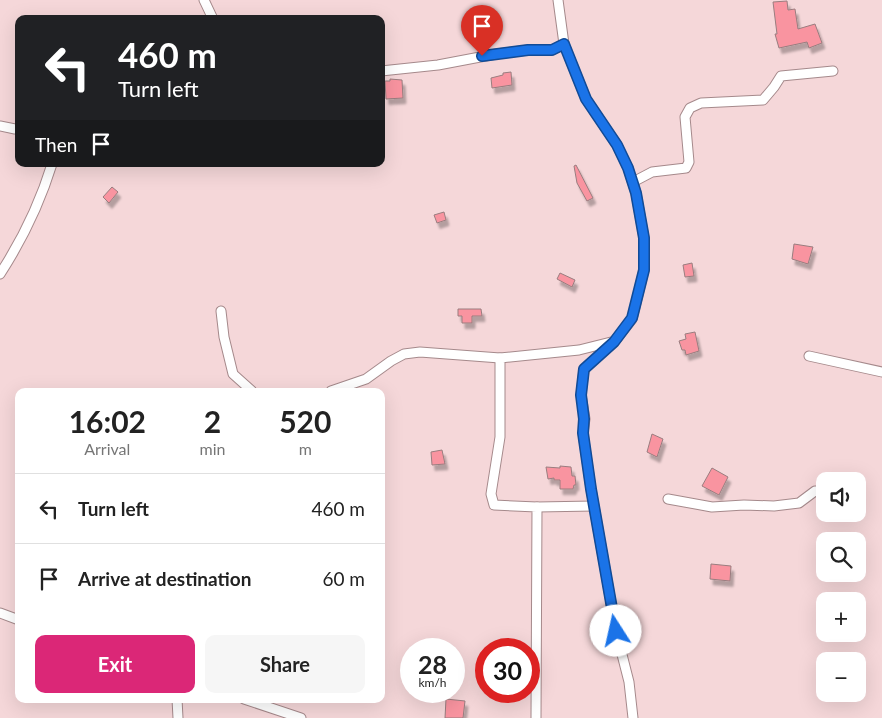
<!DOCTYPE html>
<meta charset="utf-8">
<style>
body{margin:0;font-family:Lato,sans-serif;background:#f6f6f6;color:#222;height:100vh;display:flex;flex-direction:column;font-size:19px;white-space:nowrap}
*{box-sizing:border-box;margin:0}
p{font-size:16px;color:#767676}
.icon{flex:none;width:28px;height:28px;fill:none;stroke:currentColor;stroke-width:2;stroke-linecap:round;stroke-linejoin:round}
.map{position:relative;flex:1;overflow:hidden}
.panel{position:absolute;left:15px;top:388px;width:370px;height:315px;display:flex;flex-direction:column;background:#fff;border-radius:10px;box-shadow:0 5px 20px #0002}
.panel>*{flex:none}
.top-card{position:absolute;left:15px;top:15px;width:370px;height:152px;border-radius:10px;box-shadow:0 5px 20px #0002;background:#202124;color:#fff;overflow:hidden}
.tools{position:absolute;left:816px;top:472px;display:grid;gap:10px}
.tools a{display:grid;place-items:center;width:50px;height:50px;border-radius:10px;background:#fff;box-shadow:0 5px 20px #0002;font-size:25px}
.speed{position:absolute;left:400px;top:638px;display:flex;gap:10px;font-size:25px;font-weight:700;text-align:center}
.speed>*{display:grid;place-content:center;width:65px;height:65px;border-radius:50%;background:#fff;box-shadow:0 5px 20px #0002;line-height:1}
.speed small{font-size:12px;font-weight:400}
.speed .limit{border:8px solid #d22;background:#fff;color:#111}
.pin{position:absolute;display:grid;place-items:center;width:42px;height:42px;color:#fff;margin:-51px -21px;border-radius:50% 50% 50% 0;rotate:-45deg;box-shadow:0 0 5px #0007}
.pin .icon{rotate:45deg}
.me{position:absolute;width:55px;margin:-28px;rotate:350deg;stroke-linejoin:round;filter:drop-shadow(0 0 4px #0008)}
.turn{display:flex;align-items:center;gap:18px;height:105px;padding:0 20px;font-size:22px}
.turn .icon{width:65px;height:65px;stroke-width:2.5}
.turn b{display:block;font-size:35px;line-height:42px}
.then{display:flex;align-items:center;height:48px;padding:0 20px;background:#0003;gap:10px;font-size:19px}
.eta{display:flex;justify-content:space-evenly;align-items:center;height:85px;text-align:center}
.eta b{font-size:30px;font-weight:700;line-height:35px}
.button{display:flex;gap:10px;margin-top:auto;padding:10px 20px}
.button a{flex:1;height:58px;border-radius:10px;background:#db2777;color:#fff;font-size:20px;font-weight:700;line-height:58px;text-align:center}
.button a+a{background:#f6f6f6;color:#222}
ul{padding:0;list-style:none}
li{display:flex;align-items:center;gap:15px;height:70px;padding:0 20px;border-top:1px solid #e0e0e0}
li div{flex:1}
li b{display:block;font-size:19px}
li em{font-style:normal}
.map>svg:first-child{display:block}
.building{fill:#f994a0;stroke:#997d7f;filter:url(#shadow)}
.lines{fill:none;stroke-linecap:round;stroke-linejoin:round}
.minor-casing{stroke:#a5898b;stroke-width:11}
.minor{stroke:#fff;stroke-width:9}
.route-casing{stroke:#114b97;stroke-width:12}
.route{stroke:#1a73e8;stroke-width:9}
</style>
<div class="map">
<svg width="882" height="718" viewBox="0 0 882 718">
<defs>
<filter id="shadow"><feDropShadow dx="3" dy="5.5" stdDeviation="1" flood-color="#0004"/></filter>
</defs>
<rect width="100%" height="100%" fill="#f5d7d9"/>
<g class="building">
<polygon points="787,1 788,10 795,9 798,29 815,24 822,43 809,48 807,42 779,48 775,34 777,34 773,2"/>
<polygon points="511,72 512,85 492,88 491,78 503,75 503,73"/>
<polygon points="390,79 402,80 403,98 386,99 385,81 390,81"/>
<polygon points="576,165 593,198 587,201 577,183 574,166"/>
<polygon points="112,187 118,192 109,203 103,197"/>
<polygon points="444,212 446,220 437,223 434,215"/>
<polygon points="794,244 813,247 808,264 792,259"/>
<polygon points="692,263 694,276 685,277 683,265"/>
<polygon points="560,273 575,280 572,287 557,279"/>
<polygon points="458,309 481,309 482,316 472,316 472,323 462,323 462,316 458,316"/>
<polygon points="695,332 699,351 686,355 685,350 682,350 679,341 686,339 685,334"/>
<polygon points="652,434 663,439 657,457 647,452"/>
<polygon points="442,450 445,464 432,465 431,452"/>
<polygon points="560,466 571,467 572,476 575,476 576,485 574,485 573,489 560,489 560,480 554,480 554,478 548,479 546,467 560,468"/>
<polygon points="712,468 728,477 719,495 702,486"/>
<polygon points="711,564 731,566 730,581 710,579"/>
<polygon points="446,699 465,701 463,718 445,718"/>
</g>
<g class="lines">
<defs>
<g id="minor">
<polyline points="204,0 213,19"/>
<polyline points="558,0 564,44 586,99 617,145 628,168 636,193 644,238 644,270 632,319 614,342 584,369 581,395 585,419 583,433 591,489 616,631 629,682 633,718"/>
<polyline points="381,71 438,65 496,54 528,50 552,50 564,44"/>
<polyline points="0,126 15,129 19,129"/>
<polyline points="633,182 652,172 686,168 689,162 685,117 690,108 701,103 763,100 774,87 781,76 833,71"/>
<path d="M 0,274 C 22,240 40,203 52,164"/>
<polyline points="221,311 224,337 233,374 252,391"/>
<polyline points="809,356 882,372"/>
<polyline points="331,391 366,379 391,361 404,354 420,352 500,358"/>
<polyline points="668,499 712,507 744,505 774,506 799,503 815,491 825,491"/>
<polyline points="537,507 594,506"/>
<polyline points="0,613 19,620"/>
<polyline points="177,699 178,718"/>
<polyline points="244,699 301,718"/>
<polyline points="536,718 537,507 494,505 491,494 500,437 500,358 579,350 611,342"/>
</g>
</defs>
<use href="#minor" class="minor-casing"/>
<use href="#minor" class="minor"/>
</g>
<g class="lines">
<defs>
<polyline id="route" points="482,56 528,50 552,50 564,44 586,99 617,145 628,168 636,193 644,238 644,270 632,318 614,342 584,369 581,395 584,419 583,433 591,489 616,631"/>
</defs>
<use href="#route" class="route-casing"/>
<use href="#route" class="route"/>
</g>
</svg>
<div class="tools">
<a><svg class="icon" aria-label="sound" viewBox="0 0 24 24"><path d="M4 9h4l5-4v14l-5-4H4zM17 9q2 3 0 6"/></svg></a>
<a><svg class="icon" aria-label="search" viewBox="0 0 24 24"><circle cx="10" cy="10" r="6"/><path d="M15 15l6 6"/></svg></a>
<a>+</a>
<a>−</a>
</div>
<div class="speed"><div>28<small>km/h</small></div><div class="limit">30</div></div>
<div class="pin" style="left:482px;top:56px;background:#d93025"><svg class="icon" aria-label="arrive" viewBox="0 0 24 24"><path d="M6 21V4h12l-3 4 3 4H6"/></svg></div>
<svg class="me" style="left:616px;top:631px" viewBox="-20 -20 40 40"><circle r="19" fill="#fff"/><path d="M0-13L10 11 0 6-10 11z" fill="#1a73e8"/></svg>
<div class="top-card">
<div class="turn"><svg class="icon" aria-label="left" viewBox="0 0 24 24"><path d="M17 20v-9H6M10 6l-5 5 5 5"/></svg><div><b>460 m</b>Turn left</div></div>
<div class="then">Then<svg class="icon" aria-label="arrive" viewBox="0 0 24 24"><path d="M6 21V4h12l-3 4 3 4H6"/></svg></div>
</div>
<section class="panel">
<div class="eta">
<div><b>16:02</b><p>Arrival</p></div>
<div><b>2</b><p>min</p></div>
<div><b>520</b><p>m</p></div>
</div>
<ul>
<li><svg class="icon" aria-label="left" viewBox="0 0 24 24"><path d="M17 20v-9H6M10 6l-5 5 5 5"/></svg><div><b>Turn left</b></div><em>460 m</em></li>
<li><svg class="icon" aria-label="arrive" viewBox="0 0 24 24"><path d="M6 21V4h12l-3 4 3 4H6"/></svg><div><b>Arrive at destination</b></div><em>60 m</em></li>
</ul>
<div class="button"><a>Exit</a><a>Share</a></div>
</section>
</div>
